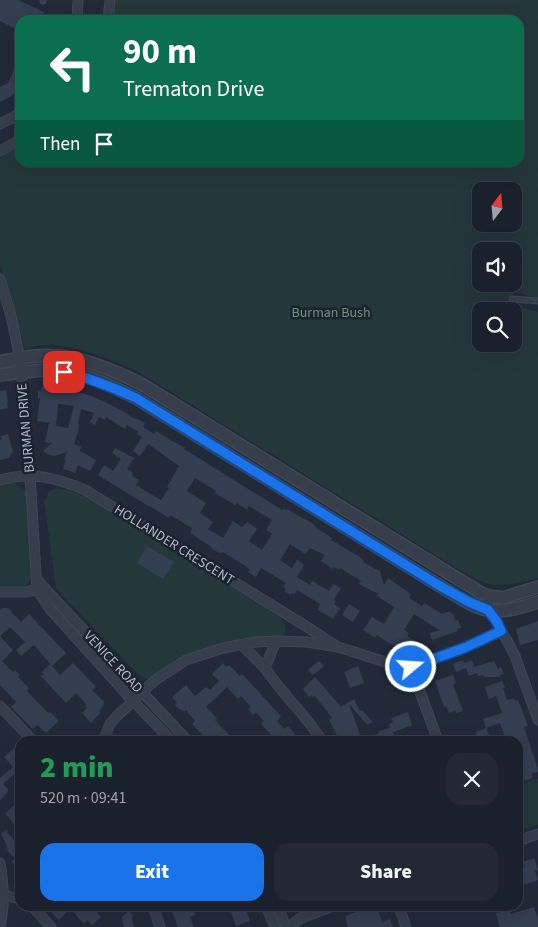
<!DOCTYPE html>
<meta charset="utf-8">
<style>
body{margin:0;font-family:"Source Sans 3",sans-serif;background:#232834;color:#f1f3f6;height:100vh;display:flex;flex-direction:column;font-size:19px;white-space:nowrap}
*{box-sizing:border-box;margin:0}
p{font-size:16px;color:#9fa3a9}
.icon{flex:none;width:28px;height:28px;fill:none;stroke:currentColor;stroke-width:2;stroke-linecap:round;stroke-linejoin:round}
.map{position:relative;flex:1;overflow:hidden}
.panel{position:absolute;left:15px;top:736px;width:508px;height:175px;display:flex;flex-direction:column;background:#1a202c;border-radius:15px;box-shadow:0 5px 20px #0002,0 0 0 1px #383e48}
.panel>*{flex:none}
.guide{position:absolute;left:15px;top:15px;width:509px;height:152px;border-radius:15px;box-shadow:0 5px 20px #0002,0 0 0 1px #383e48;background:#0b6e4f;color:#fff;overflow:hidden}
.needle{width:32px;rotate:16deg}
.controls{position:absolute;left:472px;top:182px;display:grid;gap:10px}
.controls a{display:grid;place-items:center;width:50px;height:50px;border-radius:10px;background:#1a202c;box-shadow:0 5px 20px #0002,0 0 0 1px #383e48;font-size:25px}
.pin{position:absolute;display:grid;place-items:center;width:42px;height:42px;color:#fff;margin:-21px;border-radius:10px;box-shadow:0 2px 8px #0006}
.me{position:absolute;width:55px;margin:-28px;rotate:72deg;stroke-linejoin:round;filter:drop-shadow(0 0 4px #0008)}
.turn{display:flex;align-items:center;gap:18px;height:105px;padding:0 25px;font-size:22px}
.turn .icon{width:65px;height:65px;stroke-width:2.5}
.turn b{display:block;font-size:35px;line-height:42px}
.then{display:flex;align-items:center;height:48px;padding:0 25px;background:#0003;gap:10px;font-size:19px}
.round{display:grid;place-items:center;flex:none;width:52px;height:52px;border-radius:15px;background:#232834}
.head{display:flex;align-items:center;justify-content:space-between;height:85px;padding:0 25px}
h1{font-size:30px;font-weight:800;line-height:38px;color:#1e9e55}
.cta{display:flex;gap:10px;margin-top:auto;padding:10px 25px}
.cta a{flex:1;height:58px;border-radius:15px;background:#1a73e8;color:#fff;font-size:20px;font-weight:800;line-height:58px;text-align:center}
.cta a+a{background:#232834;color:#f1f3f6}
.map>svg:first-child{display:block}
.green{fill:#24373b;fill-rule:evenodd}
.building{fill:#343e51;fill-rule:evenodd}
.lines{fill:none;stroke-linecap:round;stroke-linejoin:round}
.service-casing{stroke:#3f4654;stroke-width:7}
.minor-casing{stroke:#3f4654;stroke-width:11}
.tertiary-casing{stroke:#3f4654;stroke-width:14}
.service{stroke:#363d4b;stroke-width:4.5}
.minor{stroke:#363d4b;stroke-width:9}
.tertiary{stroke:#363d4b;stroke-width:11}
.route-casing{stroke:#114b97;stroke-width:12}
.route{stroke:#1a73e8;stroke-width:9}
.labels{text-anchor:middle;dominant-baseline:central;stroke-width:5;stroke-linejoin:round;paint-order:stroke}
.park-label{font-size:14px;fill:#689777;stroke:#1b222f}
.street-label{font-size:14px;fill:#b1b7c7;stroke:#1b222f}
</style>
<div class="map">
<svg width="538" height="927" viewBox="0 0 538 927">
<rect width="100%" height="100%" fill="#222a3a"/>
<g class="green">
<path d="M 114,0 L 538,0 L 538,298 L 514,292 L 511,305 L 538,312 L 538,578 C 522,583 500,588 483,582 C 475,578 466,573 458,569 L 135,370 C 109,359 81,347 53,345 C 44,344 34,347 25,348 L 0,264 L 0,158 L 20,146 L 20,162 L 519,162 L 519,20 L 111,20 ZM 481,191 L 514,191 L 514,224 L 481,224 ZM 481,251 L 514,251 L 514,284 L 481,284 ZM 481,311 L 514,311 L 514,344 L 481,344 Z"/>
<polygon points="5,483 15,483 26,491 33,576 25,586 0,586 0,485"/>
<polygon points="57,488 69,490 93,501 278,616 284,622 286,630 282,637 199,655 151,681 138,674 56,589 44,500 50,491"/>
<polygon points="538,779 538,825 522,830 518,816 518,785"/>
</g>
<g class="building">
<polygon points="0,0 18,0 44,12 40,20 20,20 20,31 0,21"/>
<polygon points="20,56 20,88 17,93 0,102 0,87 8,83"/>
<path d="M 42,386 L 82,393 L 94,397 L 119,409 L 135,419 L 136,418 L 145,423 L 143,427 L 154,434 L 156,431 L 172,441 L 178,444 L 185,448 L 184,449 L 282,510 L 283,508 L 286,510 L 287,509 L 300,517 L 307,520 L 312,523 L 315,526 L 315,527 L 332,538 L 331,540 L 360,557 L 364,561 L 363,562 L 375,569 L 380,571 L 384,585 L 388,578 L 411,594 L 409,598 L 422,606 L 424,603 L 442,614 L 450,611 L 451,614 L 453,613 L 455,621 L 458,620 L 461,628 L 457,629 L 458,631 L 432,640 L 430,633 L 439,630 L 414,614 L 404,630 L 409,633 L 407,636 L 416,641 L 411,648 L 404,644 L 400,650 L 377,635 L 375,638 L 363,630 L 372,617 L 384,624 L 394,607 L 377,596 L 379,593 L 374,592 L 359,584 L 361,581 L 340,568 L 339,570 L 334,567 L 333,569 L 321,561 L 325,555 L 310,548 L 305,554 L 290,544 L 280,560 L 292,568 L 297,560 L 304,565 L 297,577 L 310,585 L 312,581 L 329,591 L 333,584 L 341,588 L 334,599 L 336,601 L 334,604 L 340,608 L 333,619 L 318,610 L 320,604 L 297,590 L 295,594 L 292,593 L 291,595 L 284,591 L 286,589 L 283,587 L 286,583 L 261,568 L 256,577 L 248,572 L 250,570 L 246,567 L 247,567 L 223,552 L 221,553 L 219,552 L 219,553 L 211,548 L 212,547 L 210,546 L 190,533 L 192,528 L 170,515 L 169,518 L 150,506 L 150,507 L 98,475 L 104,465 L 113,471 L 121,459 L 112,453 L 115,448 L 134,458 L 127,469 L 133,473 L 132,476 L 139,480 L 136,485 L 161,500 L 169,488 L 167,487 L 179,466 L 148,444 L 140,456 L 133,451 L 142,437 L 137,434 L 139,432 L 127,425 L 125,429 L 106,417 L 105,420 L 99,417 L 95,425 L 90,422 L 94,413 L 81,409 L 78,424 L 79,424 L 78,431 L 74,444 L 81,447 L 80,451 L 96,460 L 90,471 L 78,465 L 75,473 L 63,469 L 66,460 L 64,460 L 67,452 L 54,456 L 47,454 L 43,451 L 52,443 L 45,442 L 49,423 L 37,421 L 40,398 L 38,398 L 38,391 L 41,392 ZM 58,404 L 74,406 L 68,428 L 56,426 ZM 195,478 L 216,491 L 215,493 L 235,505 L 237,503 L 247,510 L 249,506 L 272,520 L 266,530 L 272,534 L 262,550 L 249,541 L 257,529 L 247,522 L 242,527 L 233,521 L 223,538 L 208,529 L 213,522 L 200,513 L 206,503 L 187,491 Z"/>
<polygon points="6,390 8,402 7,402 8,408 0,410 0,391"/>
<polygon points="8,434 13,451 9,458 0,460 0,440 2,439 1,436"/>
<polygon points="147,546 174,562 163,579 137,563"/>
<polygon points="349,604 360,611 353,622 342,615"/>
<polygon points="2,608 8,608 21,622 29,614 66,653 52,666 34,645 21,656 16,650 25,642 10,627 0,636 13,650 2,661 13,672 15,670 20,675 18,677 29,688 27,691 48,713 50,712 59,721 46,733 37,725 33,729 11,707 16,702 0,685 0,609"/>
<polygon points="538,621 538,640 520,645 516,629"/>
<polygon points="463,660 464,663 472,660 474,667 494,661 498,669 501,667 504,674 500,675 501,677 484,677 484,675 478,676 477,673 469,676 466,668 456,672 453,664"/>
<polygon points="319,661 324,666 313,675 308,670"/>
<polygon points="73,663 96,687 92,690 104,702 103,706 99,712 100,713 91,723 82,713 87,708 85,706 86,704 76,693 66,703 41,676 44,674 42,672 50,664 60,675"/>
<polygon points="223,663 226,667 229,665 240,676 241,674 245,677 281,716 277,721 284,729 288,726 295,734 287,741 268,741 273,737 261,724 264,721 256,712 253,715 248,709 251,707 241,696 238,699 227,687 206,707 217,718 215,720 235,741 209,741 192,724 195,721 186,710 184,712 182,709 180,710 175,705 177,703 172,697 186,685 195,696 206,687 210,690 219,681 212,674"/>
<polygon points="358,666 364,683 350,688 344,672"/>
<polygon points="453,675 456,683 453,685 463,711 456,713 455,711 449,713 446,706 444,707 435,681"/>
<polygon points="315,677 341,707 354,699 360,711 362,710 373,722 367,725 349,704 362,740 379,733 379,731 390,728 389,724 393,722 391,718 408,712 412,725 393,732 396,741 340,741 329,720 332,718 315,696 313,697 312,695 309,697 303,689"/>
<polygon points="502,681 505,688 503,688 507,700 514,698 515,701 518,700 528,726 524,727 538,769 538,772 531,774 533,778 525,781 523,777 518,779 518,741 489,741 504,735 500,723 486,728 483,719 502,713 496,696 489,699 485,687"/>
<polygon points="486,728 490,737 478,741 457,741 457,740 477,734 476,732"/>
<polygon points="14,748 20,755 20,769 3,784 8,789 8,792 0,800 0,778 13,767 4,757"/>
<polygon points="14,805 17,808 20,806 20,830 5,814"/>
<polygon points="6,831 20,847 20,865 15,868 12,861 16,859 7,850 8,849 1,833"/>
<polygon points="534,858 538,870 535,871 538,880 518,887 518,869 525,867 523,862"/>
<polygon points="57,906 64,906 68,911 59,920 51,912"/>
<polygon points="68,906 92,906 101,917 92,925 88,920 84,924"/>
<polygon points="170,906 192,906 195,915 190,917 194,927 178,927"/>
<polygon points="229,906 245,906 250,921 236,926"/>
<polygon points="534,907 538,919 538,927 500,927 496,913 509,908 511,914"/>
<polygon points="367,908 368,911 373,909 374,912 378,910 382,922 390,919 393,927 348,927 345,916"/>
<polygon points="129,911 134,916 132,918 134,927 124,927 122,917"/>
</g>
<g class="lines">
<defs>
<g id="service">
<polyline points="43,1 43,0"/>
<polyline points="512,299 538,301"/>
</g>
<g id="minor">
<polyline points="77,20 78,0"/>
<polyline points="108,20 110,0"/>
<polyline points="0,124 20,114"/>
<polyline points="0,151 20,140"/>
<polyline points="0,279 11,316 20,358 30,475 37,590 50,609 133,701 172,741"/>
<path d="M 0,480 C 31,471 57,478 85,490 L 304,625 L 335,645"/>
<polyline points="37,580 48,592 188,741"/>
<polyline points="0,592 25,592 41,589"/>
<polyline points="489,596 488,610 497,622 501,631 509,644 515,656 538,720"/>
<path d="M 276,641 L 265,668 C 282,694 306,715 322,741"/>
<polyline points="242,645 265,668"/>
<polyline points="411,667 438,741"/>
<polyline points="0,706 33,741"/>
<polyline points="103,741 110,724 117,716 154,681 186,660 223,648 256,642 276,641 307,642 338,647 395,665 411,667 464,648 501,631"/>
<polyline points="518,841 538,834"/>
<path d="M 0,863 C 4,885 5,905 0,926"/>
<polyline points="4,895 20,899"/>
<polyline points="32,906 51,927"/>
<polyline points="153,906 160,927"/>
<polyline points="266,906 275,927"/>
<polyline points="277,906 286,927"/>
<polyline points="399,906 406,927"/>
<polyline points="289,927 301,918 333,906"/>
</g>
<g id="tertiary">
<path d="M 0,362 C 19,358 39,354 58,356 C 88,359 116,371 143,385 L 481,593 L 489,596 L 503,598 L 538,587"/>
<path d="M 0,375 C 17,373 34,370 51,370 C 81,371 109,385 136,398 L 440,586 C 454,594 473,608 488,610 C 505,613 522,607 538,602"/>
</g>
</defs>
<use href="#service" class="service-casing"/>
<use href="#minor" class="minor-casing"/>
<use href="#tertiary" class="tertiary-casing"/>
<use href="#service" class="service"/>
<use href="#minor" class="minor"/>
<use href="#tertiary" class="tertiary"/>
</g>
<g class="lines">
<defs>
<path id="route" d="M 64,372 C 90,378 112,387 136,398 L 440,586 L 469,602 L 488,610 L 497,622 L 501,631 L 464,648 L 411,667"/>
</defs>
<use href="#route" class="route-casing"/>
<use href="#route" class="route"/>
</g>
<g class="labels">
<g class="park-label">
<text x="331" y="313">Burman Bush</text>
</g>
<g class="street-label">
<text transform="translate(26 428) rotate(-95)">BURMAN DRIVE</text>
<text transform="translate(174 545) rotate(32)">HOLLANDER CRESCENT</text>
<text transform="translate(113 662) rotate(47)">VENICE ROAD</text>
</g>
</g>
</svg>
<div class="controls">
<a><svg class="needle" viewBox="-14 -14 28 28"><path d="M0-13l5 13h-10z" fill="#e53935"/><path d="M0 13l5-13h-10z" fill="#9fa3a9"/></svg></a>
<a><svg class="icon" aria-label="sound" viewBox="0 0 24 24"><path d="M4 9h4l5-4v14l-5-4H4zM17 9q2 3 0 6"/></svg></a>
<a><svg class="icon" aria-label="search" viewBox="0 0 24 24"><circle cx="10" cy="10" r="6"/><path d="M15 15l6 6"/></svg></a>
</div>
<div class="pin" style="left:64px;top:372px;background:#d93025"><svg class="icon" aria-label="arrive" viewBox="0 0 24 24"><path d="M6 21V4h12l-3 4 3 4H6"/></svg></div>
<svg class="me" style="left:411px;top:667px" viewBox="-20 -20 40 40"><circle r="17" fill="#1a73e8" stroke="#fff" stroke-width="3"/><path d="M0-11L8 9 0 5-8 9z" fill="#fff"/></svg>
<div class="guide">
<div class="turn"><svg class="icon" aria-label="left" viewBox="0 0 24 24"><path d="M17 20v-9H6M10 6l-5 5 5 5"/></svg><div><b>90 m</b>Trematon Drive</div></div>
<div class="then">Then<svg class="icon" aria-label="arrive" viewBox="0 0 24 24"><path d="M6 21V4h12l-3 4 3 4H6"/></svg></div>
</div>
<section class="panel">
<div class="head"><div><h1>2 min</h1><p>520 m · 09:41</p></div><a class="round"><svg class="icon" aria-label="close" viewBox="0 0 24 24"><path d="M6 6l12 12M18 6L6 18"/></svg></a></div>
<div class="cta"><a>Exit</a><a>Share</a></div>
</section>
</div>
